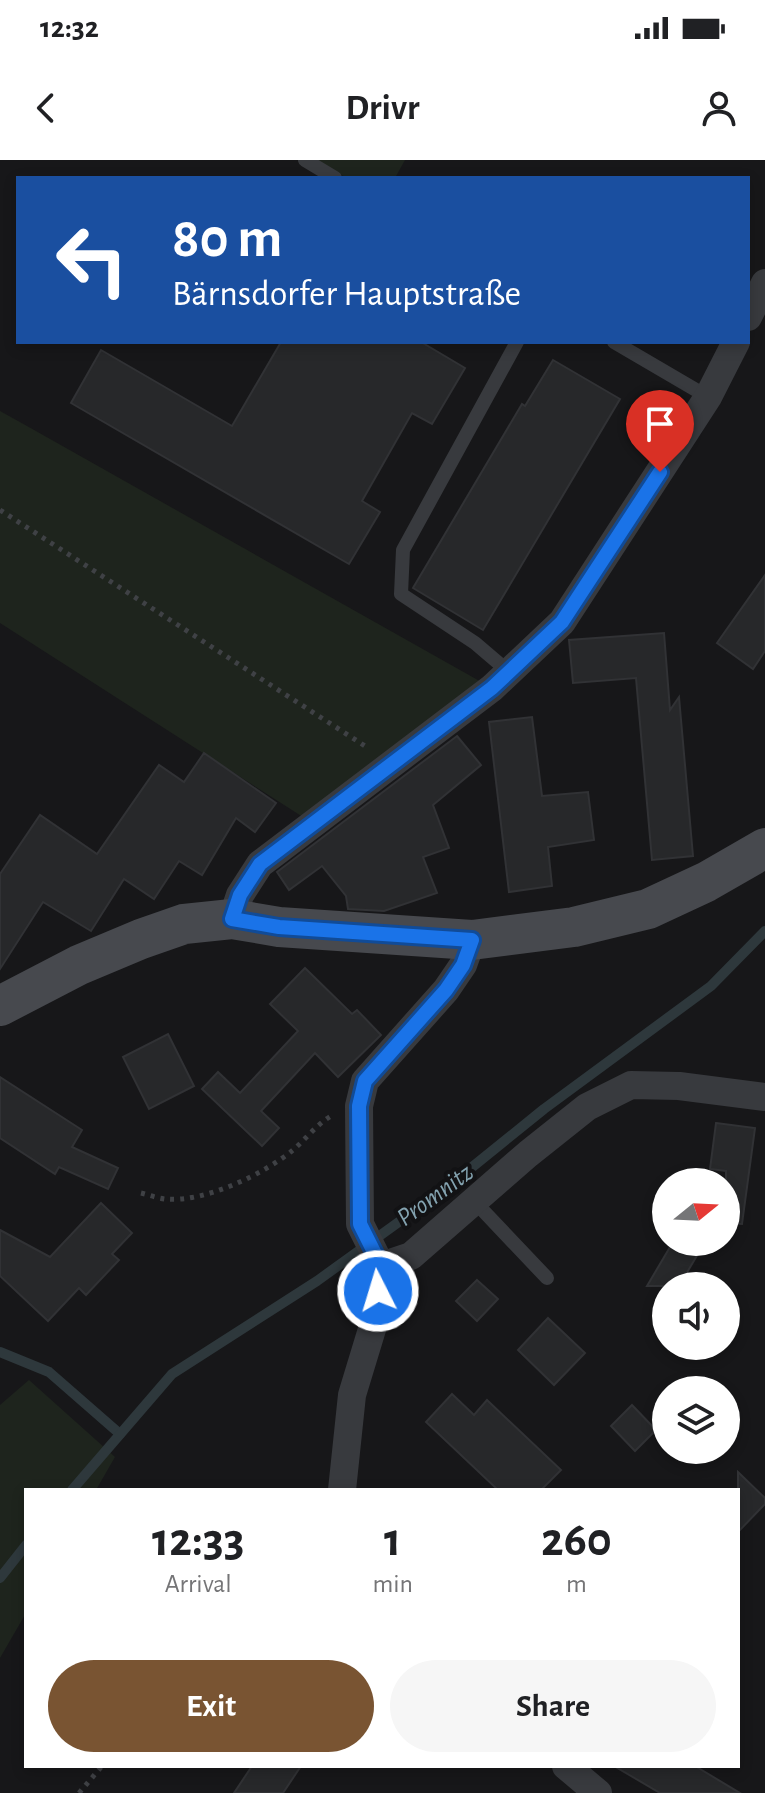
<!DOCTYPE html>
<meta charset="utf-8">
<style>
body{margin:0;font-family:"Alegreya Sans",sans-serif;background:#f6f6f6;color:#202124;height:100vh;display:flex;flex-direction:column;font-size:30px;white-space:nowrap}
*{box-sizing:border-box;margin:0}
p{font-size:26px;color:#757577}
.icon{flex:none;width:44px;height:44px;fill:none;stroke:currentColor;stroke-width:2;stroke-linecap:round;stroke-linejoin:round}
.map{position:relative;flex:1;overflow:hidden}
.drawer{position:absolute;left:24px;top:1328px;width:716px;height:280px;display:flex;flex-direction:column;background:#fff;border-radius:0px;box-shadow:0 4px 12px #0003}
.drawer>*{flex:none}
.guide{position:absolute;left:16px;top:16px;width:734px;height:168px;border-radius:0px;box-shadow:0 4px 12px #0003;background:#1a4fa0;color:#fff;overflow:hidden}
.needle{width:52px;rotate:72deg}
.fabs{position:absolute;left:652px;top:1008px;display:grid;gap:16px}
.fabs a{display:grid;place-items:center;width:88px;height:88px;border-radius:50%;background:#fff;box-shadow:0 4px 12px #0003;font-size:40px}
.pin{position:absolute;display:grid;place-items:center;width:68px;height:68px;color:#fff;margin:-82px -34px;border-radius:50% 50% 50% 0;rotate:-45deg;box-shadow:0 0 8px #0007}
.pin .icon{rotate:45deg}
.me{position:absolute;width:88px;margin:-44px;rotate:355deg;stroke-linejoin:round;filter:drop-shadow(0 0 6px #0008)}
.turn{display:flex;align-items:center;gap:28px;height:168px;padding:0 24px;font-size:36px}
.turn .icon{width:104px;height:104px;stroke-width:2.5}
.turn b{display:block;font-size:56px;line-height:68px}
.eta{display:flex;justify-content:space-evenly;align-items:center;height:136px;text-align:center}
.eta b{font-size:48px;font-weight:600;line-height:56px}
.button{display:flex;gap:16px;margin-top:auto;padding:16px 24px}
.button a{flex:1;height:92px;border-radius:48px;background:#795432;color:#fff;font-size:32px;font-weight:600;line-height:92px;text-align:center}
.button a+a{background:#f6f6f6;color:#202124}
.status{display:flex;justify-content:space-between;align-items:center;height:56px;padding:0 40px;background:#fff;direction:ltr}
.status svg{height:22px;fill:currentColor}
header{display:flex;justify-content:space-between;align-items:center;height:104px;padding:0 24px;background:#fff;font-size:36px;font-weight:600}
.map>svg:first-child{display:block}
.green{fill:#1e241d}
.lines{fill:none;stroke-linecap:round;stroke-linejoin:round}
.stream{stroke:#2e383c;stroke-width:10}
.building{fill:#27282a;stroke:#313235;stroke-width:2}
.path{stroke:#3f4145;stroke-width:5;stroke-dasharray:4 6;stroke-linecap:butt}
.service{stroke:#383a3e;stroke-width:14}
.minor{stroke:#383a3e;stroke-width:28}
.secondary{stroke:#47494e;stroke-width:40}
.route-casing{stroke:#114b97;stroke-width:20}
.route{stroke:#1a73e8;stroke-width:14}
.labels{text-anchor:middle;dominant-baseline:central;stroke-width:8;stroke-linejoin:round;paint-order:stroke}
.water-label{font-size:26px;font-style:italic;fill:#84a3b0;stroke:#121214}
</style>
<div class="status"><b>12:32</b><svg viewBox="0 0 49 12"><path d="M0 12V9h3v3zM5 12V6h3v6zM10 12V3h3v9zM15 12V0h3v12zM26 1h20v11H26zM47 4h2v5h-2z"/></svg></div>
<header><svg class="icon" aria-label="back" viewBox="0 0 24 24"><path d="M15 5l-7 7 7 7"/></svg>Drivr<svg class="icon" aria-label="person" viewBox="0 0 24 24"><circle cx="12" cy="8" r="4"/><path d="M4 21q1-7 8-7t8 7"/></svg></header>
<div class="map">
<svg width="765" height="1633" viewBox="0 0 765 1633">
<rect width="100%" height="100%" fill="#171719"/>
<g class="green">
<polygon points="314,0 405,0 395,18 347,18"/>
<polygon points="0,251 27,266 492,528 306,659 0,463"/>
<polygon points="29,1220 115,1297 96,1330 26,1330 26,1453 0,1498 0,1245"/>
</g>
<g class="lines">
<g class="stream">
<polyline points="0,1192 49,1212 120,1274"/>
<polyline points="72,1330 172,1214 317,1121 450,1025 544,949 711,826 765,771"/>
<polyline points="0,1418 26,1385"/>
</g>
</g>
<g class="building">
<polygon points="281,182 421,182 465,208 432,264 412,253 362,341 380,352 349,404 71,243 101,190 232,266"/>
<polygon points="553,200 620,239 483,470 413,428 522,244 525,246"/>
<polygon points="765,415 765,491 753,509 717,483"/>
<polygon points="664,473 670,550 679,537 693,696 652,700 636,518 573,523 569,480"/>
<polygon points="532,557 542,636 588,632 594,680 548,687 552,726 509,732 489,562"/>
<polygon points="457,576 481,605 433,645 449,688 423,697 437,733 384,751 348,749 346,736 322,706 289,730 277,712"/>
<polygon points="204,593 276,643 255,672 236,658 202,715 179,701 154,739 124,719 91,771 43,742 0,809 0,714 40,655 97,694 159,605 184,622"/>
<polygon points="305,808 352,854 357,850 381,875 338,917 315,893 261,951 279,968 262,986 202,929 218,912 240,933 298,871 270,844"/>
<polygon points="168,874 194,926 149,949 123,897"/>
<polygon points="0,917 82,970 72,987 118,1008 108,1029 59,1007 55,1014 0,978"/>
<polygon points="716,963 755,968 742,1064 726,1063 726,1011 710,1009"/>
<polygon points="101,1043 132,1073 112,1094 119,1100 86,1135 79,1128 48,1161 0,1116 0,1070 50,1097"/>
<polygon points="673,1082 705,1082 679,1126 647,1126"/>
<polygon points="477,1120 498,1139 477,1161 456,1141"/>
<polygon points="548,1158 585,1193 554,1225 518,1190"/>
<polygon points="452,1234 474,1255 487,1240 561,1310 541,1330 498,1330 426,1262"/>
<polygon points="632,1245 656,1270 635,1291 611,1266"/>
<polygon points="738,1312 765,1338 765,1344 738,1372"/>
<polygon points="252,1606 301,1606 283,1633 234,1633"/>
<polygon points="614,1606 695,1606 740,1633 660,1633"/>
</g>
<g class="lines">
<g class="path">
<polyline points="0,350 365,586"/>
<path d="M 141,1033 C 149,1035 157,1038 165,1039 C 204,1043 264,1014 293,990 C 306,979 316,965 331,956"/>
<polyline points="79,1633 102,1606"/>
</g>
<g class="service">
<polyline points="305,0 335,18"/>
<polyline points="614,182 708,237"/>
<polyline points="509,512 475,483 401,434 403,390 517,182"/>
<polyline points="474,1041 547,1118"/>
</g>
<g class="minor">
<polyline points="748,157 765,123"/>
<polyline points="232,759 240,735 260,704 492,528 562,462 708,237 736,182"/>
<polyline points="381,1106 360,1064 359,946 365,921 446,830 463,805 472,780"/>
<polyline points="342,1330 352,1235 376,1156 381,1106 411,1096 528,994 587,947 631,925 679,926 765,937"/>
<polyline points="566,1606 598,1633"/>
</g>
<polyline class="secondary" points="0,846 79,805 141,779 184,764 232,759 279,767 472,780 574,767 648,749 706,722 765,688"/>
</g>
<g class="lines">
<defs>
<polyline id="route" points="378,1131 381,1106 360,1064 359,946 365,921 446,830 463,805 472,780 279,767 232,759 240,735 260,704 492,528 562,462 660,312"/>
</defs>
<use href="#route" class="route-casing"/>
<use href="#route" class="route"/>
</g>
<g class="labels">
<g class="water-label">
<text transform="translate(435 1035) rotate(-36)">Promnitz</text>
</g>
</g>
</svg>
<div class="fabs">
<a><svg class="needle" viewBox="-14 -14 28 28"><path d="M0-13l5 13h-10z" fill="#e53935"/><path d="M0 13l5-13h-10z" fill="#757577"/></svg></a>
<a><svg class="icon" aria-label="sound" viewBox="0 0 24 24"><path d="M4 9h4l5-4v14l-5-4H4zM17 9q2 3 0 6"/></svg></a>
<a><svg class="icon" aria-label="layers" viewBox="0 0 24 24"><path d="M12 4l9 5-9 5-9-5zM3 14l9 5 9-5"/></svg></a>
</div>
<div class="pin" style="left:660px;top:312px;background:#d93025"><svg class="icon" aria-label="arrive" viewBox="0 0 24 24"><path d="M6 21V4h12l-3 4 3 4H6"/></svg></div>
<svg class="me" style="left:378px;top:1131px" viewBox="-20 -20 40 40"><circle r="17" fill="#1a73e8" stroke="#fff" stroke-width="3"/><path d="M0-11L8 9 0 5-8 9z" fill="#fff"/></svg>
<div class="guide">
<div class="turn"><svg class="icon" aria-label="left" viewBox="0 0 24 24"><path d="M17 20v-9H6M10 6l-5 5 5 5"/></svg><div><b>80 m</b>Bärnsdorfer Hauptstraße</div></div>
</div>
<section class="drawer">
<div class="eta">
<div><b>12:33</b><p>Arrival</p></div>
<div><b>1</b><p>min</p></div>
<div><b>260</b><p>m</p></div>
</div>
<div class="button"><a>Exit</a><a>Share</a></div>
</section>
</div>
